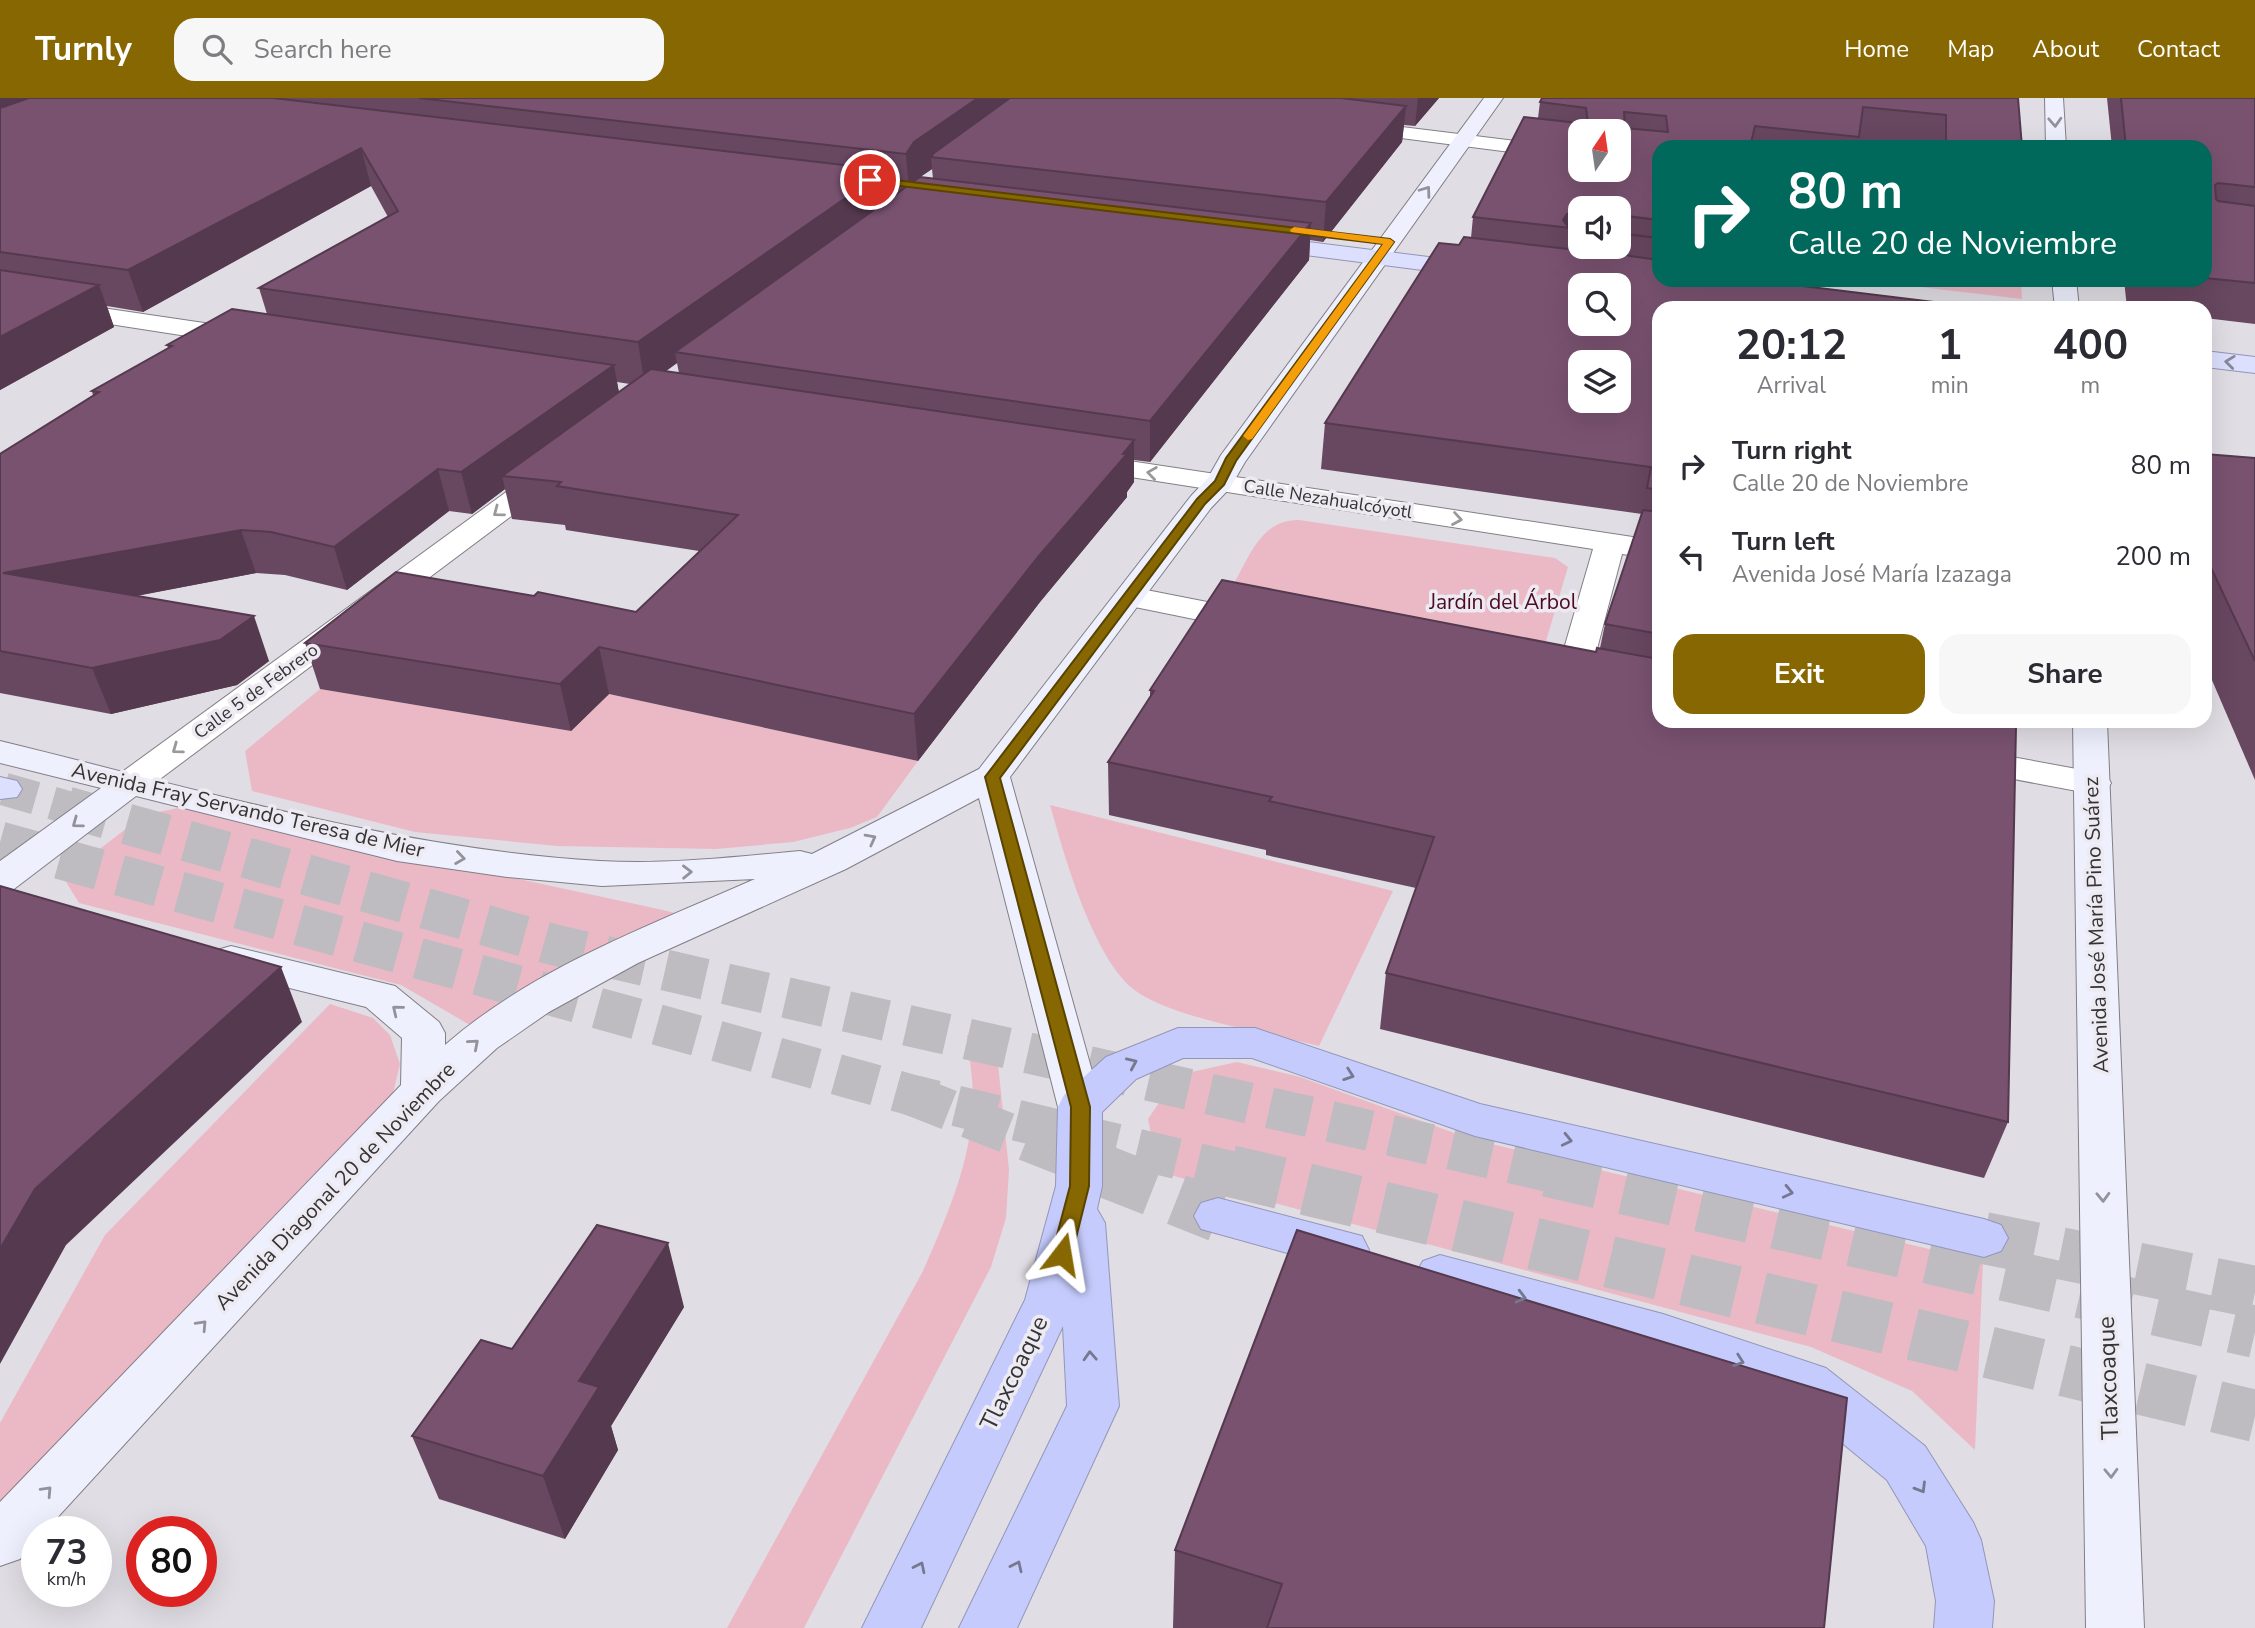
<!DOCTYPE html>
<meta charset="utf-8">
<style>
body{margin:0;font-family:"Nunito Sans",sans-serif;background:#f7f7f7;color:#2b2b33;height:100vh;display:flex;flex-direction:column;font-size:26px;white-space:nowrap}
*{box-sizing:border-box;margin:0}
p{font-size:23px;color:#7c7c81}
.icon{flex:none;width:38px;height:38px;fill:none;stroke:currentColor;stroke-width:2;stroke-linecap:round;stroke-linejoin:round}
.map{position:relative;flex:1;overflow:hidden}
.side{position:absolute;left:1652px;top:203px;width:560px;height:427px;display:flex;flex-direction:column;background:#fff;border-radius:21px;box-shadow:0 7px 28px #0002}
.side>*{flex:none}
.banner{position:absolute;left:1652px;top:42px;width:560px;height:147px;border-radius:21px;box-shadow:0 7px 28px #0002;background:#00695c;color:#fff;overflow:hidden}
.needle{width:46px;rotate:13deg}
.tools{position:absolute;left:1568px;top:21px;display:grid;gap:14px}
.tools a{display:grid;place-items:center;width:63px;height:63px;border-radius:14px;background:#fff;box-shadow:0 7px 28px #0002;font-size:35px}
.speed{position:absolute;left:21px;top:1418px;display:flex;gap:14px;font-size:35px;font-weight:700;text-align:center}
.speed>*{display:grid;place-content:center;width:91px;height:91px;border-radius:50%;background:#fff;box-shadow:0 7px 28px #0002;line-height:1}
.speed small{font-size:18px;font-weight:400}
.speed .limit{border:10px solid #d22;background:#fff;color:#111}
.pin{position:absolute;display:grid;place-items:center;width:60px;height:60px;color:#fff;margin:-30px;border:4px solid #fff;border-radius:50%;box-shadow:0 2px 7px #0007}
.me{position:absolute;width:77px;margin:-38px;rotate:14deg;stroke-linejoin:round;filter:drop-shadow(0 0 5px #0008)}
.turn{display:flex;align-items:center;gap:24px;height:147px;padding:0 21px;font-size:32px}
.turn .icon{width:91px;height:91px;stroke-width:2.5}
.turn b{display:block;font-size:49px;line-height:60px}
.eta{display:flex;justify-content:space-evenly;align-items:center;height:119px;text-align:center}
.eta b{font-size:42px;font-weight:700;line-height:49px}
.button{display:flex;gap:14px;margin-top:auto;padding:14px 21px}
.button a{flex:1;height:80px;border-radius:21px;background:#876702;color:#fff;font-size:28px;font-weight:700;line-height:80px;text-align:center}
.button a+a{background:#f7f7f7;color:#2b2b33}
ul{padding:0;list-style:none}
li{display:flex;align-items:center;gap:21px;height:91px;padding:0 21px}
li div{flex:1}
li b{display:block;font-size:26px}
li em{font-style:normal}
header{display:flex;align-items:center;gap:42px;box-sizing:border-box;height:98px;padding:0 35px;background:#876702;color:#fff}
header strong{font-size:33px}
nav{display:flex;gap:38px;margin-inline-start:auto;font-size:24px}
.search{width:490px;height:63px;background:#f7f7f7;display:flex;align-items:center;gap:18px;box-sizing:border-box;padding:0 24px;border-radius:21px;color:#7c7c81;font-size:26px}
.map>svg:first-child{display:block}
.green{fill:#ebb9c5}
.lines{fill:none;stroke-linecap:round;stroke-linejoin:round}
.primary-tunnel-far2{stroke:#bebbc1;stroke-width:33;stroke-dasharray:33 17;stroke-linecap:butt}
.primary-tunnel-far1{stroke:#bebbc1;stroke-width:41;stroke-dasharray:41 21;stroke-linecap:butt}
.primary-tunnel{stroke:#bebbc1;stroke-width:52;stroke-dasharray:52 26;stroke-linecap:butt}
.highway-tunnel-far1{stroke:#bebbc1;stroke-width:41;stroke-dasharray:41 21;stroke-linecap:butt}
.highway-tunnel{stroke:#bebbc1;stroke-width:52;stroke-dasharray:52 26;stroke-linecap:butt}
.street-casing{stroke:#827f85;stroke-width:2}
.secondary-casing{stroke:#827f85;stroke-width:2}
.primary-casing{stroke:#9296b7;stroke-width:2}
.highway-casing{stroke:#9296b7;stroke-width:2}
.street{fill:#fff;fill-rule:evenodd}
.secondary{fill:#eef0fe;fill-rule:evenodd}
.primary{fill:#dce0fe;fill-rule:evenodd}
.highway{fill:#c5ccfd;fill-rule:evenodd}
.wall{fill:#684760;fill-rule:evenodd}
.shaded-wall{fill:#55394e}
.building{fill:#795270;stroke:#55394e;stroke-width:2;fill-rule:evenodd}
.oneway{stroke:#91929a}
.oneway2{stroke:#888a9a}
.oneway3{stroke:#9a999a}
.oneway4{stroke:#75788f}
.route{fill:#876702;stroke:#584301;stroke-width:2}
.slow{fill:#f59e0b}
.labels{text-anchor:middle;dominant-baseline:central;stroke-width:7;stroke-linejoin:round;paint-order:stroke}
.far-street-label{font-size:18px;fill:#343335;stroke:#edeaf1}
.park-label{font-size:21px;fill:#4c0b25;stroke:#edeaf1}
.street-label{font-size:21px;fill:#343335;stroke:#edeaf1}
.near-street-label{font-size:24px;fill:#343335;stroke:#edeaf1}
</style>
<header>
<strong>Turnly</strong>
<div class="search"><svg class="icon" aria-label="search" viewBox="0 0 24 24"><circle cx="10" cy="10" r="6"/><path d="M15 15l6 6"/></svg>Search here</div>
<nav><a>Home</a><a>Map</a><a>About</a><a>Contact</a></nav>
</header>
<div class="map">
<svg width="2255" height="1530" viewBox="0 0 2255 1530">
<rect width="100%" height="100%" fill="#e0dde4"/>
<g class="green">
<polygon points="1861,182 2021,182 2022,201"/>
<path d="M 1299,422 L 1555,460 L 1568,469 L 1540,563 L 1231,491 C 1248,462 1260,421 1299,422 Z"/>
<polygon points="320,591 571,633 609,596 918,663 877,719 850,730 793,744 716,751 557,748 415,734 252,693 245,653"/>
<path d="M 1050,707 L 1393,793 L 1319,948 C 1272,936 1166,919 1132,890 C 1092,856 1064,757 1050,707 Z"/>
<polygon points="183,709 654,810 679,816 470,927 401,887 79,805 63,779 144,717"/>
<polygon points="330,906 373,920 390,937 400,966 393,995 0,1421 0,1325 105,1137"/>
<path d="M 967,937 L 995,937 L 1009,1072 L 1006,1120 L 991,1169 L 804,1530 L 727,1530 L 923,1173 C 947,1118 972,1062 973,1002 C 973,980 969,958 967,937 Z"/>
<polygon points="1237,964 1300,979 1471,1041 1983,1164 1975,1352 1912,1293 1811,1249 1159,1074 1148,1021 1178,977"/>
</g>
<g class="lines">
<polyline class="primary-tunnel-far2" points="4,691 73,711"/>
<g class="primary-tunnel-far1">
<polyline points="67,709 555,847 1556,1075"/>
<polyline points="0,744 911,997 1237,1075"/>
</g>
<g class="primary-tunnel">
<polyline points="1230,1073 2255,1318"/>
<polyline points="1548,1073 2255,1234"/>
</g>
<polyline class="highway-tunnel-far1" points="911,997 1109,1075"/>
<g class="highway-tunnel">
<polyline points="1104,1073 1218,1118"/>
<polyline points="1984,1140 2255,1194"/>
</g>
<defs>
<g id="street">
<polygon points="1353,23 1580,51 1580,63 1346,33 1343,29 1346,25"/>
<polygon points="0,195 245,231 254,234 258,239 254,244 245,247 0,209"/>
<polygon points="1083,356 1659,443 1659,461 1622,456 1588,585 1583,592 1571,595 1559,592 1554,585 1593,451 1073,370 1069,364 1073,358"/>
<polygon points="552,365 562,368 566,374 562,380 144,693 131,696 118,693 113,685 118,677 542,368"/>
<polygon points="1131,489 1253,513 1264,516 1269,523 1264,530 1253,533 1120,506 1115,499 1120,492"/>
<polygon points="1963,650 2093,674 2106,677 2111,685 2106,693 2093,696 1950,669 1945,661 1950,653"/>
</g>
<g id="secondary">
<path d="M 1484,0 L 1503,0 L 1245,364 L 1230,390 L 1211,410 L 1010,679 L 1102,1009 L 1096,1021 L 1080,1025 L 1064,1021 L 1058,1009 L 979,700 L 846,771 L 638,865 L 549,914 L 497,950 L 439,1003 L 45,1433 L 37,1433 L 37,1442 L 20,1461 L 0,1468 L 0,1404 L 401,987 L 402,940 L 366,909 L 217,872 L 211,862 L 217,852 L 231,848 L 395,888 L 439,924 L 445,935 L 445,947 C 533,870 649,828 755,781 L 602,788 L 507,779 L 397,763 L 136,698 L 14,791 L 0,794 L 0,763 L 101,690 L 0,665 L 0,643 C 197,691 395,751 600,763 C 666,767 734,759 800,753 L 812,756 L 979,671 L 1191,398 L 1208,380 L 1221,357 Z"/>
<polygon points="2045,0 2063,0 2066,49 2046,49"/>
<polygon points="2052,182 2076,182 2079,210 2055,210"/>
<polygon points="2073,623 2107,623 2144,1530 2086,1530"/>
</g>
<g id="primary">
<polygon points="1259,138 1477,165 1485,167 1489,172 1485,177 1477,179 1251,150 1248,145 1251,140"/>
<polygon points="2205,253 2255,259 2255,275 2205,269"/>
<polygon points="0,679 17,683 22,691 17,699 0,701"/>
</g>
<g id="highway">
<polygon points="1178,930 1255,930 1480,1006 1984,1121 2001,1127 2008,1140 2001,1153 1984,1159 1475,1038 1252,960 1183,960 1136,981 1102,1014 1102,1088 1097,1111 1105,1125 1119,1308 1017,1530 959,1530 1067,1308 1063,1228 921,1530 862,1530 1025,1202 1056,1088 1058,1009 1064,997 1106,959"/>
<polygon points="1218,1100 1362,1138 1369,1152 1362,1166 1345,1171 1201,1131 1194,1118 1201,1105"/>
<polygon points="1440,1157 1663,1216 1826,1270 1925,1348 1973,1424 1981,1442 1994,1503 1992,1530 1934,1530 1936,1503 1926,1448 1887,1382 1790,1302 1662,1258 1423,1191 1415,1177 1423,1163"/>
</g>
</defs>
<use href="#street" class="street-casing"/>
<use href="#secondary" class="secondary-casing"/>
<use href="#primary" class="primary-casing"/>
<use href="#highway" class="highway-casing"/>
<use href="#street" class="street"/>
<use href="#secondary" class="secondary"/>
<use href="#primary" class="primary"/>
<use href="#highway" class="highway"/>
</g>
<g class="wall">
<path d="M 0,0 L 1439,0 L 1415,28 L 1404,27 L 1402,44 L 1323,144 L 1310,142 L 1309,162 L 1150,364 L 1134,362 L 1134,384 L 1127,394 L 1127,399 L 1040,504 L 918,663 L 609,596 L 571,633 L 320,591 L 305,545 L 534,498 L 636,514 L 699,453 L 566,432 L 565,427 L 512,421 L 505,391 L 472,416 L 449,413 L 347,492 L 285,477 L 256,475 L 135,498 L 269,563 L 237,587 L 111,616 L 0,595 L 0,356 L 93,298 L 92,293 L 168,250 L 167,247 L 267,216 L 259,190 L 388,119 L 371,88 L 143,214 L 107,208 L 114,229 L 0,292 ZM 932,71 L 933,81 L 920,79 ZM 888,92 L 900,93 L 889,102 ZM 677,265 L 679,275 L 666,273 ZM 617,284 L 630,286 L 619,294 Z"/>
<path d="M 2018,0 L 2022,49 L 1868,49 L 1857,48 L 1856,49 L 1659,49 L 1659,623 L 2010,623 L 2009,626 L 2008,1024 L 1984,1080 L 1380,931 L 1386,875 L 1416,790 L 1266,757 L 1266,752 L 1109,717 L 1108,664 L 1150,599 L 1150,592 L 1596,554 L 1600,550 L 1605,526 L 1642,416 L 1321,371 L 1325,325 L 1459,147 L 1471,140 L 1473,119 L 1538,20 L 1540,4 ZM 1580,110 L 1619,110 L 1619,149 L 1580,149 Z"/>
<polygon points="2107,0 2255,0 2255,226 2205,220 2205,210 2127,210 2124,182 2205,182 2205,49 2112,49"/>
<polygon points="2205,356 2255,360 2255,682 2205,566"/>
<polygon points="684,1209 611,1328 618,1352 565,1441 439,1401 412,1338 512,1251"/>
<polygon points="1175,1452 1824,1530 1173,1530"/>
</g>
<g class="shaded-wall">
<polygon points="0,0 60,0 0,34"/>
<polygon points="978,0 1030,0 931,59 932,71 916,82 909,94 906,56 914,44"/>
<polygon points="1418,0 1439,0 1415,28"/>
<polygon points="1406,8 1402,44 1323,144 1326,104"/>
<polygon points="361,50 371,88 143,214 128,172"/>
<polygon points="886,72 889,110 675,254 677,265 645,288 638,244"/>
<polygon points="1578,113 1575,130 1562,129 1563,122 1567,116"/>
<polygon points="1311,125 1309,162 1150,364 1150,323"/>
<polygon points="1631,137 1623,180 1614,184 1621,140"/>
<polygon points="99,187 114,229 0,292 0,239"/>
<polygon points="614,267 621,307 502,378 505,391 472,416 461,374"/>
<polygon points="1134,342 1134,384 1127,394 1127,399 1040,504 918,663 914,616 1038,459"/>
<polygon points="438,371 449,413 347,492 334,449"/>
<polygon points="241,432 256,475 22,520 3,475"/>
<polygon points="254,518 269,563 237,587 111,616 92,570"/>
<polygon points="599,549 609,596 571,633 560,586"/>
<polygon points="281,869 302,924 66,1147 0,1266 0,1151 35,1091"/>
<polygon points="668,1145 684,1209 611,1328 618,1352 565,1441 543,1378 579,1283"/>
</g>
<g class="building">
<polygon points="29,0 273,0 886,72 638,244 259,190 398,113 361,50 128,172 0,154 0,10"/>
<polygon points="419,0 978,0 914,44 906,56"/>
<polygon points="1010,0 1341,0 1406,8 1326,104 931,59 934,55"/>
<path d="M 1542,0 L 2018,0 L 2022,49 L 1961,49 L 1946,47 L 1946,17 L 1863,9 L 1859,39 L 1755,28 L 1750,49 L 1659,49 L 1659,122 L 1619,117 L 1619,110 L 1580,110 L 1580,113 L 1567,116 L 1563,122 L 1569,130 L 1580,131 L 1473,119 L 1524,19 L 1588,26 L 1586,10 L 1540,4 ZM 1624,14 L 1666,18 L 1668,34 L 1625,30 ZM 1580,33 L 1619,33 L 1619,72 L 1580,72 Z"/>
<polygon points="2121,0 2255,0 2255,89 2218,85 2215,87 2216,101 2218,103 2255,108 2255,185 2205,180 2205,49 2126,49"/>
<polygon points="920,79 1311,125 1150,323 675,254"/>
<polygon points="1619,135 1659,140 1631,137 1621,140 1619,139"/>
<path d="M 1464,139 L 1586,153 L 1589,149 L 1623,149 L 1624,156 L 1630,158 L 1659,162 L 1659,182 L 1753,182 L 1983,210 L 1659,210 L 1659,392 L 1647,390 L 1651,369 L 1325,325 L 1439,145 L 1459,147 ZM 1580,187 L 1619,187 L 1619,226 L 1580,226 ZM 1580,264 L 1619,264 L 1619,303 L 1580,303 Z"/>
<polygon points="0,172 99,187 0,239"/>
<polygon points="232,211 614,267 461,374 438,371 334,449 271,434 241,432 3,475 254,518 220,542 92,570 0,553 0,356 99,294 92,293 172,248 167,247"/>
<polygon points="651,271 1134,342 1123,356 1127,356 1038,459 914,616 599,549 560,586 305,545 396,474 534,498 538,494 636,514 738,417 557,388 561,384 502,378"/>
<polygon points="2205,356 2255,360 2255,563 2205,457"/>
<polygon points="1643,412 1659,414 1659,536 1605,526"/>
<polygon points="1222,482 1596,554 1597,550 1659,561 1659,623 1991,623 2016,628 2008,1024 1386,875 1434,739 1269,703 1272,699 1108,664 1154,593 1150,592"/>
<polygon points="0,788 281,869 35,1091 0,1151"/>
<polygon points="597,1127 668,1145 579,1283 599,1289 543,1378 412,1338 481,1242 512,1251"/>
<polygon points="1297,1132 1847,1300 1824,1530 1267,1530 1282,1486 1175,1452"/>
</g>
<defs><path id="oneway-chevron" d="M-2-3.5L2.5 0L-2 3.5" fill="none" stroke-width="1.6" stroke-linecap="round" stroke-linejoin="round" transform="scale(1.75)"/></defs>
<g class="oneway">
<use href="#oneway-chevron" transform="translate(2055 24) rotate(87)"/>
<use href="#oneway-chevron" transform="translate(1426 93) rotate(-54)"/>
<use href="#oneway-chevron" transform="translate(77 725) rotate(144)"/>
<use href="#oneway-chevron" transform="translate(871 741) rotate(-28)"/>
<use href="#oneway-chevron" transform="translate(460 760) rotate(8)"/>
<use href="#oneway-chevron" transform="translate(687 774) rotate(-1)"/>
<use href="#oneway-chevron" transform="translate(397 912) rotate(-141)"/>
<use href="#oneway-chevron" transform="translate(474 946) rotate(-41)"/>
<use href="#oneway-chevron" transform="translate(2103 1099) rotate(88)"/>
<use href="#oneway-chevron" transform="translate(202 1227) rotate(-47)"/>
<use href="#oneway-chevron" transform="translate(2111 1375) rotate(88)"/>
<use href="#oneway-chevron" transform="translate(47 1393) rotate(-47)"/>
</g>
<use class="oneway2" href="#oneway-chevron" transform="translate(2230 264) rotate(-173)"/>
<g class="oneway3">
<use href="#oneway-chevron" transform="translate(1152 375) rotate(-172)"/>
<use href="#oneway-chevron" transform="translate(498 414) rotate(143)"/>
<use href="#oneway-chevron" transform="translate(1457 421) rotate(9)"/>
<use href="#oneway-chevron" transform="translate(177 651) rotate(144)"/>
</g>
<g class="oneway4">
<use href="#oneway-chevron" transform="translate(1132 965) rotate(-24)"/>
<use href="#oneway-chevron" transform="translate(1349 977) rotate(19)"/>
<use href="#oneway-chevron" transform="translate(1567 1042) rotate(13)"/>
<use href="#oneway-chevron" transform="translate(1788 1094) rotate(13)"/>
<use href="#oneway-chevron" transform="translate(1521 1199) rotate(15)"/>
<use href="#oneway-chevron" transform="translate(1090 1258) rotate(-93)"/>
<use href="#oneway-chevron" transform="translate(1739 1263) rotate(19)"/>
<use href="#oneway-chevron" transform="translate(1921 1390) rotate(59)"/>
<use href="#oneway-chevron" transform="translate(1017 1468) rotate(-65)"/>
<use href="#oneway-chevron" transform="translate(920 1469) rotate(-64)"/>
</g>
<polygon class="route" points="870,79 1390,141 1394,144 1236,363 1224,387 1205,406 1000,680 1090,1009 1089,1088 1072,1156 1069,1162 1062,1164 1055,1162 1052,1156 1070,1088 1071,1009 985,679 1197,401 1215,383 1226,360 1383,146 867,84"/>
<polygon class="slow" points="1294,129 1390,141 1394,144 1252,341 1248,342 1243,338 1383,146 1291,134 1290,132"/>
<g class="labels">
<g class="far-street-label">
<text transform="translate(1328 401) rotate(9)">Calle Nezahualcóyotl</text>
<text transform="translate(256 593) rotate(-36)">Calle 5 de Febrero</text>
</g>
<g class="park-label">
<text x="1503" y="504">Jardín del Árbol</text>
</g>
<g class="street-label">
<text transform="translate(248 712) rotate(13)">Avenida Fray Servando Teresa de Mier</text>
<text transform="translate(2096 827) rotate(-92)">Avenida José María Pino Suárez</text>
<text transform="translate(335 1088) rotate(-46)">Avenida Diagonal 20 de Noviembre</text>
</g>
<g class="near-street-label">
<text transform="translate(1014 1275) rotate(-64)">Tlaxcoaque</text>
<text transform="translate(2108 1280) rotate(-92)">Tlaxcoaque</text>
</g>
</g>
</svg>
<div class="tools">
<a><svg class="needle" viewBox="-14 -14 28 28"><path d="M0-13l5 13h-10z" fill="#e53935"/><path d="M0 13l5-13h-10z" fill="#7c7c81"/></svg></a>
<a><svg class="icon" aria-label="sound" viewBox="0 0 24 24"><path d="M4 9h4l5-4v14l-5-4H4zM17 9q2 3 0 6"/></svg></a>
<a><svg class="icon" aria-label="search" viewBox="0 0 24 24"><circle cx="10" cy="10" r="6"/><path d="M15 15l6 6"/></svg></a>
<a><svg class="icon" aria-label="layers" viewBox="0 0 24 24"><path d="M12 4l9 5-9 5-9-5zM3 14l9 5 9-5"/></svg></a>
</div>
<div class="speed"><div>73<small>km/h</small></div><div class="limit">80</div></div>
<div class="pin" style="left:870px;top:82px;background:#d93025"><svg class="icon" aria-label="arrive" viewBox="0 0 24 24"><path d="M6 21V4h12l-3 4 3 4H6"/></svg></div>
<svg class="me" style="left:1062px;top:1156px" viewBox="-20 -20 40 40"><path d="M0-17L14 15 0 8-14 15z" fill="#876702" stroke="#fff" stroke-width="4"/></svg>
<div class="banner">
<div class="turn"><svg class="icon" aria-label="right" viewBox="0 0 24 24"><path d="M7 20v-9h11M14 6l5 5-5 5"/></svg><div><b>80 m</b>Calle 20 de Noviembre</div></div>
</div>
<section class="side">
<div class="eta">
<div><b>20:12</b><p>Arrival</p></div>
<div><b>1</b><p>min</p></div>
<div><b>400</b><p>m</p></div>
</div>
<ul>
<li><svg class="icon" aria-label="right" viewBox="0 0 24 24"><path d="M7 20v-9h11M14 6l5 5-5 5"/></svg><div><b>Turn right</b><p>Calle 20 de Noviembre</p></div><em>80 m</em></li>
<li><svg class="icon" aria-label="left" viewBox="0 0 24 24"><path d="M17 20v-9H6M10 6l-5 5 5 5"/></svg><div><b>Turn left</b><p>Avenida José María Izazaga</p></div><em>200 m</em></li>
</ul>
<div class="button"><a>Exit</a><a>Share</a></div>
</section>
</div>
